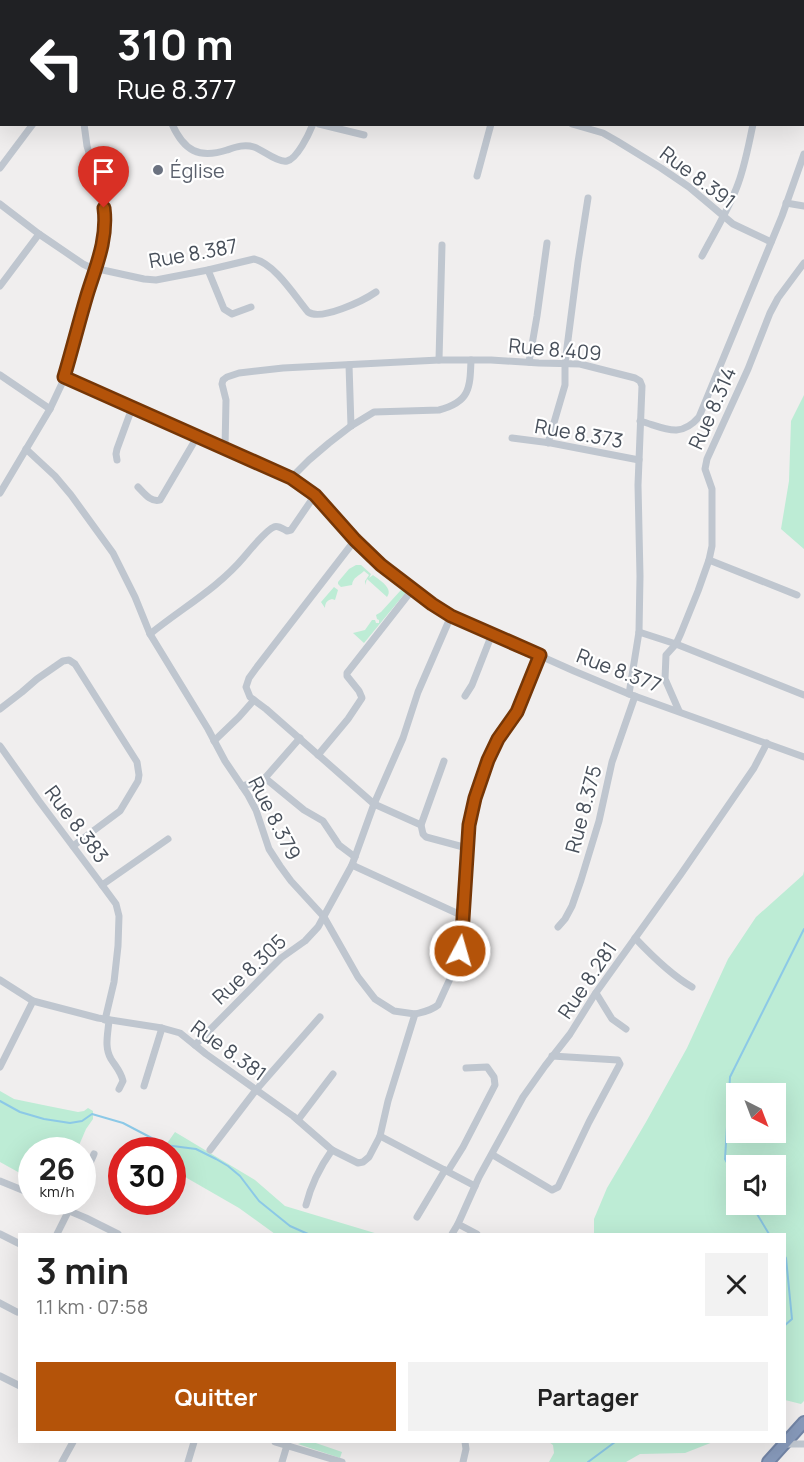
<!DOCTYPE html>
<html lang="fr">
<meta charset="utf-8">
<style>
body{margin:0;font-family:Manrope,sans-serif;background:#f2f2f2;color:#222;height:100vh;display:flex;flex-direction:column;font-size:22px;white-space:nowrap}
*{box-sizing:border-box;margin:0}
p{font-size:20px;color:#767676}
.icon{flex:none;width:33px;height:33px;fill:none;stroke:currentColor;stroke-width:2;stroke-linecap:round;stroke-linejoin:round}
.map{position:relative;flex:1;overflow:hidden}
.side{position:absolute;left:18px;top:1233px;width:768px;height:210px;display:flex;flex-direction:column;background:#fff;border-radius:0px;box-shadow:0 6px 24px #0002}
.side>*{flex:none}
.banner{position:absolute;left:0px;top:0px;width:804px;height:126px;box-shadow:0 6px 24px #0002;background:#202124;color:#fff;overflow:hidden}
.needle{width:39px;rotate:138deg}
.tools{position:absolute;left:726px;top:1083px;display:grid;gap:12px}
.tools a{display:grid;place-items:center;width:60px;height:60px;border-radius:0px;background:#fff;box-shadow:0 6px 24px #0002;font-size:30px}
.speed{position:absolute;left:18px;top:1137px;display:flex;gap:12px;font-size:30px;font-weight:700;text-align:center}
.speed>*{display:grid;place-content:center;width:78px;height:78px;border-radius:50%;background:#fff;box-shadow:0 6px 24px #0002;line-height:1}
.speed small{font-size:15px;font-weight:400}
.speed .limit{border:9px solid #d22;background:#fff;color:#111}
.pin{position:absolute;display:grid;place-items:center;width:51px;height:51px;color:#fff;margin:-62px -26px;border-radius:50% 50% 50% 0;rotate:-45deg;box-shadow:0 0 6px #0007}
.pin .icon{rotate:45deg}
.me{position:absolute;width:66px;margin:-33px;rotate:6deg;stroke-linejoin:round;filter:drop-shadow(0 0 4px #0008)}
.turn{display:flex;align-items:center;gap:21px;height:126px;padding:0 18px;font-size:27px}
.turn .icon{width:78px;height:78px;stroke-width:2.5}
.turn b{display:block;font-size:42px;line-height:51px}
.round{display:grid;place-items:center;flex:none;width:63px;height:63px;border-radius:0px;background:#f2f2f2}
.summary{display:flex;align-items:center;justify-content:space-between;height:102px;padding:0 18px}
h1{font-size:36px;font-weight:700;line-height:45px}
.button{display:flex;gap:12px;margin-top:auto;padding:12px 18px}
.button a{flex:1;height:69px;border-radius:0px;background:#b45309;color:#fff;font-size:24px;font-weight:700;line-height:69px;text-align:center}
.button a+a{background:#f2f2f2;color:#222}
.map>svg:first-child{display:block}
.green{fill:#bdecd5;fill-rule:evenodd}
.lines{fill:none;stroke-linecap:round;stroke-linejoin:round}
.stream{stroke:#8cc9e7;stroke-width:2}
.highway-casing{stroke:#7385a6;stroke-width:14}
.minor{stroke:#bfc6cf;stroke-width:7}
.highway{stroke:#879abb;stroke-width:10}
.route-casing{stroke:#753606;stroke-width:15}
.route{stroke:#b45309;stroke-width:10}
.worship-dot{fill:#6b7280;stroke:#fff;stroke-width:2}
.labels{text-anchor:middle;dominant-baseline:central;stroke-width:4.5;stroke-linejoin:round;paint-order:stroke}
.worship-label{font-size:20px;fill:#5b616d;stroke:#fff;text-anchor:start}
.street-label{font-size:20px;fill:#474f5a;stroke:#fff}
</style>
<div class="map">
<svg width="804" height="1462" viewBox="0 0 804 1462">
<rect width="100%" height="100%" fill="#f0eeee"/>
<g class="green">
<polygon points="767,0 804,0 804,76 802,75 802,2 767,2"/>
<polygon points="804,395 804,549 781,529 789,481 791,421"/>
<path d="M 356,565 L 361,565 L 371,574 L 369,578 L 373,575 C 379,580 394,588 387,597 L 367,579 L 365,585 L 365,581 L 369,575 L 364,571 C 359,576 353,577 352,585 L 341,587 L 338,584 L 338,582 L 349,569 Z"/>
<path d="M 334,587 L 338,590 L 335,600 L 332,599 C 328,600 325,602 325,608 L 321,602 Z"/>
<polygon points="401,590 406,592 364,643 353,633 365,630 372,620 375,620 376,623 379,623 379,620 377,619 376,615 381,612"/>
<path d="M 804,871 L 804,1401 L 801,1404 L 785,1400 L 784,1234 L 594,1234 L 594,1219 L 607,1188 L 646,1122 L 687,1048 L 728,959 L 756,917 L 803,875 ZM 736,1094 L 776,1094 L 776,1132 L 736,1132 ZM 736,1166 L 776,1166 L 776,1204 L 736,1204 Z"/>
<polygon points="0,1091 14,1099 48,1106 78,1112 84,1111 88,1108 93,1111 93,1119 86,1129 77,1150 32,1150 31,1176 18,1172 0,1162"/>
<polygon points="175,1132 255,1180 285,1206 378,1234 275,1234 239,1208 173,1170 172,1150 163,1150 163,1149"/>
<polygon points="304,1442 313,1442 342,1452 340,1458 298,1444"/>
<polygon points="549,1442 713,1442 685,1453 640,1454 626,1462 549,1462 554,1453 553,1445"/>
</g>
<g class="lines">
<g class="stream">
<polyline points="0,1101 20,1112 44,1119 70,1123 82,1121 92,1114 123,1123 165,1145 196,1149 216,1159 228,1166 240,1176 259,1201 290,1226 308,1234"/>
<polyline points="736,1179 725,1159 730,1077 804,929"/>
<polyline points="751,1204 769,1234"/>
<polyline points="784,1255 786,1258 792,1319 784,1326"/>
<polyline points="588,1462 615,1442"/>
</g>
<defs>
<polyline id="highway" points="768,1462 804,1422"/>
</defs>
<use href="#highway" class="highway-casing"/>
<g class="minor">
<polyline points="290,0 291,2"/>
<polyline points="569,0 569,2"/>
<polyline points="247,2 248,0"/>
<polyline points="390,2 391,0"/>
<polyline points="491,2 491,0"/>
<polyline points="768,2 768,0"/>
<polyline points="0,82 2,82"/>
<path d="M 172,124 C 184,151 199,159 227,150 C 236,147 244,144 254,147 C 263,150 278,163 287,161 C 297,159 309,134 313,124"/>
<polyline points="319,124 364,135"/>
<polyline points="572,124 603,133 617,141 661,168 689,187 733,224 771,242"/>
<polyline points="0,168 33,124"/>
<polyline points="477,176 491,124"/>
<polyline points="786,203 804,206"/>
<path d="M 0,204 L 39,234 L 83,264 L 89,267 L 121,274 L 144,279 L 156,280 L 208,270 L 254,259 C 275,264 294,295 308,312 C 321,321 363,301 376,292"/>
<path d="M 702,256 C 714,233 729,209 738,184 C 745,165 749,144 753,124"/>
<polyline points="208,270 224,309 232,314 251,307"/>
<polyline points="0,286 39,234"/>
<polyline points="439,360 442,245"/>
<polyline points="529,362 537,316 547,243"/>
<polyline points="349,365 351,426"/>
<polyline points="0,375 50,409"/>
<polyline points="65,377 291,478 315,495 355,540 381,565 412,590 451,616 574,671 629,694 804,757"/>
<path d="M 640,421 C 665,428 680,439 699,417 L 782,216 L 804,154"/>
<polyline points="512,438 551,443 639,460"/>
<polyline points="548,443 565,385 565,363 578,262 588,198"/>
<polyline points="26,449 55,476 71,495 113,553 135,597 150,634 208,729 225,761 248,795 256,810 269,849 280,866 291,881 324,917 358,977 375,999 394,1011 415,1014 388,1101 380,1136 369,1157 363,1162 358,1163 332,1150"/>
<polyline points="225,449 226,400 222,384 223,380 227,377 239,373 283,368 439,360 491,360 539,363 580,364 635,378 640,381 642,386 638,485 640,576 639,632 629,694"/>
<polyline points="117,460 116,454 117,449 132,408"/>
<path d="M 291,478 L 309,460 L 329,443 L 351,426 L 374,412 L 439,410 C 470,402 470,388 471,360"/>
<path d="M 138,487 C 144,493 151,503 160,500 L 197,437"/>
<polyline points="0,493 50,409 65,377 87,294 102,247 105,228 104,208 96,176 87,146 84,124"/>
<polyline points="355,540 257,667 249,678 246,687 250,697 266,709 374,804 421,825"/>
<polyline points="709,560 797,595"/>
<polyline points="639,632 676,644 804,695"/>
<path d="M 150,634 C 182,608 218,588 244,557 C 250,550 266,530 274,527 C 278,525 283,529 287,531 L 291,530 L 315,495"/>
<polyline points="465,696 472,685 492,634"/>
<polyline points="0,709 22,692 37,679 63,661 69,660 75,664 137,762 139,775 138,781 120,811 73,846"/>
<polyline points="679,711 665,679 666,655 676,644 681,633 698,591 709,560 712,546 712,489 705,469 707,459 748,369 770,313 778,298 804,263"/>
<polyline points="214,741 239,717 254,700"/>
<polyline points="0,746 39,801 102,885 168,839"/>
<polyline points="318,755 348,719 362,698 359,691 347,676 347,673 412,590"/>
<polyline points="444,761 421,825 423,834 426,837 467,848"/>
<polyline points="265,778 304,810 323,821 339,845 355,857"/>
<polyline points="242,786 257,782 265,778 300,738"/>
<polyline points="352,865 463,916"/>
<polyline points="102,885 116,904 119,916 118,946 114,982 105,1020"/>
<polyline points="558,927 565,919 572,906 581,880 599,821 612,762 635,696"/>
<path d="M 635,938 C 652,956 671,975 692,987"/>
<path d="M 0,980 L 33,1001 L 98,1018 L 162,1028 L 180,1033 L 206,1054 L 293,1116 L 332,1150 C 320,1167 311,1185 306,1205"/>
<polyline points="596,993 612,1019 626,1029"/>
<path d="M 415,1014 C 423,1012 431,1011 438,1005 L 454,970 L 462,944 L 469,825 L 481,779 L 492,749 L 517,712 L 540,655"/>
<path d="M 109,1020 C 108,1034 104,1047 111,1059 C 116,1067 121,1072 123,1081 L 119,1089"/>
<polyline points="195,1045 266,973 281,958 305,941 318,927 352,865 374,804 403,738 418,692 451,616"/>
<polyline points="0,1067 33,1001"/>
<polyline points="144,1086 162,1028"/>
<polyline points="298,1120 333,1074"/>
<polyline points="380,1136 475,1186"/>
<polyline points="210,1150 256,1090 320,1017"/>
<polyline points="493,1155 552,1190 558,1187 589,1122 620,1064 618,1060 552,1056"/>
<polyline points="448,1171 463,1147 495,1085 494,1077 487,1067 466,1068"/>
<polyline points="0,1181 32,1194"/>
<polyline points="82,1181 94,1154"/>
<polyline points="48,1202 86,1218 118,1234"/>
<polyline points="417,1217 445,1170"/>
<polyline points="0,1234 20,1244"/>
<polyline points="57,1234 73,1202"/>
<polyline points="452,1234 458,1224"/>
<polyline points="477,1234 458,1224 479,1177 523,1097 545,1066 570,1034 595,994 681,874 754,768 767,743"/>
<polyline points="0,1303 17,1312"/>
<polyline points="0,1376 20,1386"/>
<polyline points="275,1442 342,1462"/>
<polyline points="784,1444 804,1444"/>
<polyline points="62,1462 73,1442"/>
<polyline points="188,1462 194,1442"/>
<polyline points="282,1462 288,1442"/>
<polyline points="463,1462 466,1449 465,1442"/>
</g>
<use href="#highway" class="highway"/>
</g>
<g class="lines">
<defs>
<path id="route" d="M 104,208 C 108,239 96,266 87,295 C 79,322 72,350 64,377 L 291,478 L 315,495 L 355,540 L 381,565 L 432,604 L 451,616 L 540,655 L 517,712 L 498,739 L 488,760 L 475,798 L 469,825 L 462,934 L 460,951"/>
</defs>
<use href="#route" class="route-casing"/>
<use href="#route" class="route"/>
</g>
<circle class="worship-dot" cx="158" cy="170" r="6"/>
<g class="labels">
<g class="worship-label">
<text x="170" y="170">Église</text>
</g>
<g class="street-label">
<text transform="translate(698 177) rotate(37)">Rue 8.391</text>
<text transform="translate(193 253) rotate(-10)">Rue 8.387</text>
<text transform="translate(555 349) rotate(5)">Rue 8.409</text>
<text transform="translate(712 408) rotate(-66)">Rue 8.314</text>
<text transform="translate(579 433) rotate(10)">Rue 8.373</text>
<text transform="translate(619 670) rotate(21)">Rue 8.377</text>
<text transform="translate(583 809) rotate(-75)">Rue 8.375</text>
<text transform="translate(275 818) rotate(63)">Rue 8.379</text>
<text transform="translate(77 824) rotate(53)">Rue 8.383</text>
<text transform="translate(249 969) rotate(-43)">Rue 8.305</text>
<text transform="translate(587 980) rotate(-56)">Rue 8.281</text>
<text transform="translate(229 1050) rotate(36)">Rue 8.381</text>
</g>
</g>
</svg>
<div class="tools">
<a><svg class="needle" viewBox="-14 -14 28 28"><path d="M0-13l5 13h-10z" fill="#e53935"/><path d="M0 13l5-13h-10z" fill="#767676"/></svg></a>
<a><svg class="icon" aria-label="sound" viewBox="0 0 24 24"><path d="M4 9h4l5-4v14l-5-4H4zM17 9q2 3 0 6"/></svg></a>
</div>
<div class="speed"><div>26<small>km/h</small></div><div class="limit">30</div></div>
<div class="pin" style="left:104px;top:208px;background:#d93025"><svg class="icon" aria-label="arrive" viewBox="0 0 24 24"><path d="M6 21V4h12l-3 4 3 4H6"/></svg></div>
<svg class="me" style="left:460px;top:951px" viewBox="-20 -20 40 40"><circle r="17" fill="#b45309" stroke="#fff" stroke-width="3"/><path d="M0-11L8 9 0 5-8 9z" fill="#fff"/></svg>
<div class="banner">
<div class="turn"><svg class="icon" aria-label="left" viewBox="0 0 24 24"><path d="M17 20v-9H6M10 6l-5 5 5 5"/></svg><div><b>310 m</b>Rue 8.377</div></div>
</div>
<section class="side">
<div class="summary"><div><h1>3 min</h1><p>1.1 km · 07:58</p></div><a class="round"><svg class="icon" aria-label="close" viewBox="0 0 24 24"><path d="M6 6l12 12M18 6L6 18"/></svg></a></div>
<div class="button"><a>Quitter</a><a>Partager</a></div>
</section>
</div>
